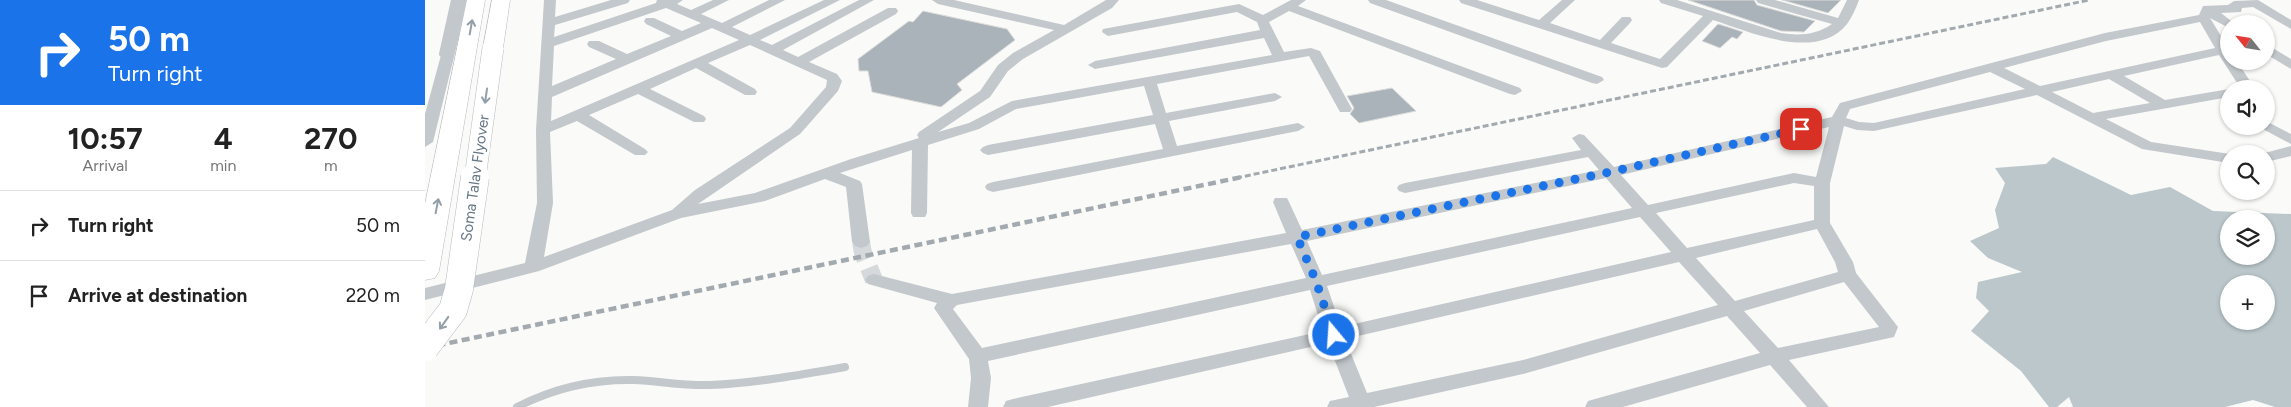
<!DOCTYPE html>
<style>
body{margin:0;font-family:Figtree,sans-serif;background:#f2f2f2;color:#222;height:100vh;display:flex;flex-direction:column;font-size:19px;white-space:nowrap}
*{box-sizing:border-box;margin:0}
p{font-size:16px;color:#767676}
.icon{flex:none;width:28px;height:28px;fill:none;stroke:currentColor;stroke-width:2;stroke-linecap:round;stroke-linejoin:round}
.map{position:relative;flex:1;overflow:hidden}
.sheet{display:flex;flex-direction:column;background:#fff;width:425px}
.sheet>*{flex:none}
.hud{background:#1a73e8;color:#fff;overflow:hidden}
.needle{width:32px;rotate:300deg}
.controls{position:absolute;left:1795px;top:15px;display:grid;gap:10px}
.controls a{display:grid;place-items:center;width:55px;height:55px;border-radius:50%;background:#fff;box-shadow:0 1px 4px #0004;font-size:25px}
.pin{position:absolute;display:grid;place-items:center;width:42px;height:42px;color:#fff;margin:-21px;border-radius:10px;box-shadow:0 2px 8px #0006}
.me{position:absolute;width:55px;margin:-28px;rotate:342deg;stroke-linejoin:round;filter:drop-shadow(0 0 4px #0008)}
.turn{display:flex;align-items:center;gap:18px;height:105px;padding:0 25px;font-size:22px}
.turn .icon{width:65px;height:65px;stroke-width:2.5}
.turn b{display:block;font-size:35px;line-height:42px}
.eta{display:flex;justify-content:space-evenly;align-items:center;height:85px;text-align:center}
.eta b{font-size:30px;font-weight:700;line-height:35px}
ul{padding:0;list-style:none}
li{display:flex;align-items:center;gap:15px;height:70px;padding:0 25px;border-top:1px solid #e0e0e0}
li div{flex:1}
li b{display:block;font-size:19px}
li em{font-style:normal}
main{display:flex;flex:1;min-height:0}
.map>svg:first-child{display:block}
.water{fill:#bbc7cb;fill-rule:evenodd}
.building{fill:#aab3b9;stroke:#dcdcda}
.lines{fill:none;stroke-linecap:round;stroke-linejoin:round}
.minor-tunnel{stroke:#d5d9db;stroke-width:18;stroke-dasharray:18 9;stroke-linecap:butt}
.primary-casing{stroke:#b5babe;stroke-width:1}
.service-far1{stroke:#c3c8cc;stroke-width:6}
.service{stroke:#c3c8cc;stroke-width:8}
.minor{fill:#c3c8cc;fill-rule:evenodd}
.primary{fill:#fff;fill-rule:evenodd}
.rail-far1{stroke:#a2aab0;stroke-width:3;stroke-dasharray:6 3;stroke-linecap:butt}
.rail{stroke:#a2aab0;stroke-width:4.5;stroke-dasharray:8 4.5;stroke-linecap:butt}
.primary-bridge-far1-casing{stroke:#b5babe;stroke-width:22;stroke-linecap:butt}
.primary-bridge-casing{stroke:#b5babe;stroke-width:29;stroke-linecap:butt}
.primary-bridge-far1{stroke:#fff;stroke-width:21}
.primary-bridge{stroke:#fff;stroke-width:28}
.oneway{stroke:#939fa8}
.route{stroke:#1a73e8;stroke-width:9;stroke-dasharray:0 16.2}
.labels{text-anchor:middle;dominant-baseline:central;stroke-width:5;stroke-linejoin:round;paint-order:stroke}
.street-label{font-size:15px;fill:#657683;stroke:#fff}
</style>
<main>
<section class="sheet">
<div class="hud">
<div class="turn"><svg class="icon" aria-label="right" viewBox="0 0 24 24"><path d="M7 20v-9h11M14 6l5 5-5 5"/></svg><div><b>50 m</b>Turn right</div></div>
</div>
<div class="eta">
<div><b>10:57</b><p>Arrival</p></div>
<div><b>4</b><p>min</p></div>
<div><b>270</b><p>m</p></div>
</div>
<ul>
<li><svg class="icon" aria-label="right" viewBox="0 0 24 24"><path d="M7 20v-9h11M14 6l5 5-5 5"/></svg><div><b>Turn right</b></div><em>50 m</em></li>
<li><svg class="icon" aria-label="arrive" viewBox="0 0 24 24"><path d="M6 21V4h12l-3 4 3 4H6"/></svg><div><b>Arrive at destination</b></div><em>220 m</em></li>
</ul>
</section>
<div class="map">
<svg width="1866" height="407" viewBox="0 0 1866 407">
<rect width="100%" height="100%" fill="#fafaf8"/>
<path class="water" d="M 1628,157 L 1706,195 L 1745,187 L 1788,211 L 1866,214 L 1866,407 L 1850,407 L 1828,400 L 1800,407 L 1648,407 L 1644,397 L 1632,407 L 1624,407 L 1596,371 L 1546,331 L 1564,311 L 1551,298 L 1553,282 L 1597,272 L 1563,258 L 1545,241 L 1574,228 L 1570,210 L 1580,183 L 1570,168 L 1621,164 ZM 1804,219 L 1841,219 L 1841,256 L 1804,256 ZM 1804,284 L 1841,284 L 1841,321 L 1804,321 Z"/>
<g class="building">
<polygon points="1263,0 1329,0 1332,5 1390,21 1379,32 1356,31"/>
<polygon points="1357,0 1416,0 1403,13"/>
<polygon points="498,11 582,29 590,40 532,84 537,90 516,107 447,92 443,71 434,71 433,59 484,21 488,22"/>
<polygon points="1293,24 1303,27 1318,32 1312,39 1307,37 1295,48 1277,41"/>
<polygon points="967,88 991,111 934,123 925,114 929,108 922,96"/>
</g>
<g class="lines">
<polyline class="minor-tunnel" points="436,242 438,253 449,280"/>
<defs>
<g id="primary">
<polygon points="42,0 60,0 14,271 10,278 0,280 0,204"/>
<polygon points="67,0 85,0 78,48 75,52 68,54 61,52 58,48"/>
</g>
</defs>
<use href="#primary" class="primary-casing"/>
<polyline class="service-far1" points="17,54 29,0"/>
<path class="service" d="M 92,407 C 129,388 168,379 209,380 C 234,381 259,386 285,385 C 330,383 375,375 420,367"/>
<g class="minor">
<polygon points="31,0 43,0 8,142 0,147 0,114"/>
<path d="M 119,0 L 131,0 L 130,17 L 186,0 L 205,0 L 203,3 L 130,25 L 129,37 L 231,3 L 232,0 L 258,0 L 252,4 L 266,10 L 288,0 L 304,0 L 276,14 L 297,23 L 344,0 L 360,0 L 307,27 L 325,35 L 399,0 L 415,0 L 335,40 L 347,45 L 434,0 L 449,0 L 358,50 L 373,57 L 463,8 L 471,8 L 473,11 L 471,14 L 384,62 L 412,74 L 417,81 L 413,91 L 375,134 L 273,204 L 330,193 L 426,159 L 494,138 L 492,135 L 494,132 L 555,91 L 573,65 L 588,53 L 629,30 L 513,4 L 507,0 L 529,0 L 639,25 L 681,0 L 694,0 L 687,8 L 598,59 L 583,71 L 565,97 L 513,132 L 544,123 L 587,101 L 847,55 L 839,38 L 670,69 L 663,65 L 670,61 L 835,30 L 832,22 L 812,12 L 683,36 L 677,32 L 678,29 L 814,4 L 838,15 L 866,0 L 881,0 L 873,6 L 1095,88 L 1097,91 L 1090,95 L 1085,94 L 864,11 L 844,22 L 859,52 L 886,48 L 895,51 L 927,109 L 925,112 L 915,112 L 884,56 L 732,84 L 741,113 L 850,93 L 857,97 L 850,101 L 744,121 L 752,146 L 873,123 L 880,127 L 873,131 L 568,192 L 562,190 L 560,187 L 562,184 L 568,182 L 738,149 L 730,124 L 563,155 L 558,153 L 555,150 L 558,147 L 563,145 L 728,115 L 719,86 L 591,109 L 554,129 L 503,145 L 502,213 L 500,217 L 488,217 L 486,213 L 487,150 L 415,173 L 435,181 L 437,184 L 445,242 L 442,246 L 436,248 L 430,246 L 427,242 L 421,187 L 400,179 L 340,201 L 256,218 L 114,271 L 0,300 L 0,288 L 100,263 L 112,203 L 111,130 ZM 241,8 L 276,23 L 257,31 L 229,18 L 221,18 L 219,21 L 221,24 L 246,36 L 202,54 L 174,41 L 164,41 L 162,44 L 164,47 L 191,59 L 127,86 L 129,46 ZM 287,28 L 314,40 L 126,121 L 127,97 ZM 325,45 L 402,80 L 401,87 L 365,128 L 270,190 L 247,210 L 119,257 L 128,203 L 125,132 L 152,121 L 210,155 L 220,155 L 223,152 L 220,149 L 164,115 L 213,94 L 269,122 L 279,122 L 281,119 L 279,116 L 225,89 L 271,68 L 320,95 L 330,95 L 332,92 L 330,89 L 283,63 Z"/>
<polygon points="943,0 961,0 1177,77 1179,80 1172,84 1167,83 945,3"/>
<path d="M 1034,0 L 1052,0 L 1114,20 L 1137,0 L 1150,0 L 1125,23 L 1175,40 L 1197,17 L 1205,17 L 1207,20 L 1205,23 L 1186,43 L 1235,59 L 1278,16 L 1236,3 L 1234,0 L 1252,0 L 1356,33 C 1374,36 1391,35 1407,24 L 1333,3 L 1331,0 L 1350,0 L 1413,18 L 1422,0 L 1434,0 C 1431,8 1427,17 1422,24 C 1392,62 1325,32 1288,20 L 1242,67 L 1237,68 L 1036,3 Z"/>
<path d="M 1833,0 L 1866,20 L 1866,29 L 1828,7 L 1817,8 L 1816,12 L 1796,13 L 1810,24 L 1804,24 L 1804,28 L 1785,18 L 1804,49 L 1804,61 L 1812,61 L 1830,89 L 1816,89 L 1794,55 L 1699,76 L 1740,100 L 1804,89 L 1804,97 L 1681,119 L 1726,142 L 1805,154 L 1804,154 L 1804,163 L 1717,149 L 1612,95 L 1449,131 L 1432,130 L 1419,126 L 1405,183 L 1405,223 L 1428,262 L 1431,273 L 1473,327 L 1469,337 L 1364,360 L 1404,407 L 1382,407 L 1345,365 L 1198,407 L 1160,407 L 1163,401 L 1170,399 L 1335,353 L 1302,316 L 1098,374 L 949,407 L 902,407 L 905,401 L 924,397 L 903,343 L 623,407 L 578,407 L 581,401 L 588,399 L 898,331 L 885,290 L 563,361 L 566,378 L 563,407 L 543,407 L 546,378 L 544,359 L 509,308 L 512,303 L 443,284 L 440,280 L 443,276 L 449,274 L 527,294 L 861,233 L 848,202 L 850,198 L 862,198 L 864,202 L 877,230 L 1174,170 L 1163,157 L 980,193 L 974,191 L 972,188 L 974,185 L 980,183 L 1156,150 L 1147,138 L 1154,134 L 1159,135 L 1189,167 L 1407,117 L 1415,103 L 1680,33 L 1774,15 L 1778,6 L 1803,5 L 1809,1 ZM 1775,22 L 1790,48 L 1615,86 L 1579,68 L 1681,41 ZM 1565,72 L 1600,89 L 1449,123 L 1434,122 L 1421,118 L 1425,109 ZM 1684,79 L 1725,103 L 1668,113 L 1627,92 ZM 1404,127 L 1391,177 L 1369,173 L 1223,205 L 1196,175 ZM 1181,178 L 1207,208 L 897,275 L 882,241 ZM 1369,183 L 1389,186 L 1389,220 L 1262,248 L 1231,213 ZM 1215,217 L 1246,252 L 916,327 L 902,286 ZM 1392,229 L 1410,262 L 1413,272 L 1310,301 L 1271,258 ZM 866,244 L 881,278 L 557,348 L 528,309 L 532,305 ZM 1254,262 L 1293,305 L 1098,360 L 942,393 L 920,339 ZM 1419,282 L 1454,327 L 1353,348 L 1319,311 Z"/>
<polygon points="1841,44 1866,59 1866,69 1841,54"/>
<polygon points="1841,121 1866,134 1866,144 1836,128 1835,126 1841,126"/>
<polygon points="1866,146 1866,156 1841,162 1841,154 1836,154"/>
</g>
<use href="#primary" class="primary"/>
<polyline class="rail-far1" points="811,178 1664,0"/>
<polyline class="rail" points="0,348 817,177"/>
<defs>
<polyline id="primary-bridge-far1" points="50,178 68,48"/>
<polyline id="primary-bridge" points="0,347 28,310 34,289 50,177"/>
</defs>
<use href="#primary-bridge-far1" class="primary-bridge-far1-casing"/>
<use href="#primary-bridge" class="primary-bridge-casing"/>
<use href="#primary-bridge-far1" class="primary-bridge-far1"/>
<use href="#primary-bridge" class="primary-bridge"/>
</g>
<defs><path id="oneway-shaft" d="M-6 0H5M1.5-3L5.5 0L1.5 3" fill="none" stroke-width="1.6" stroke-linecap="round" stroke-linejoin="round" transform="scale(1.25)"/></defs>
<g class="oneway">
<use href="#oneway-shaft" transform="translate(46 27) rotate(-80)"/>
<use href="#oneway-shaft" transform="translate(61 96) rotate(98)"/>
<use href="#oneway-shaft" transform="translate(12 206) rotate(-79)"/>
<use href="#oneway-shaft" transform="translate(19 323) rotate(125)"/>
</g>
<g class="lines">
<polyline class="route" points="909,335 891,281 872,237 1185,172 1376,129"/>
</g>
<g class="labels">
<g class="street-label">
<text transform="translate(50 178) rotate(-82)">Soma Talav Flyover</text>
</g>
</g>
</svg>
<div class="controls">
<a><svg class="needle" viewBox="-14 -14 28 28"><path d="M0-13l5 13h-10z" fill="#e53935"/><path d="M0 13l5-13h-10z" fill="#767676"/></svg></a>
<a><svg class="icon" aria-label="sound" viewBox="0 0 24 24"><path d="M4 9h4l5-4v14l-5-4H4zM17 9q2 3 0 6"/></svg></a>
<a><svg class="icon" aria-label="search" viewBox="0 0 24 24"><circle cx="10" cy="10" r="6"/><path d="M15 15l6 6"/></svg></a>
<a><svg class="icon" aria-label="layers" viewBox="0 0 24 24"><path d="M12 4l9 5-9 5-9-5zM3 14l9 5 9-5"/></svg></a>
<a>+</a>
</div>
<div class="pin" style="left:1376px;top:129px;background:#d93025"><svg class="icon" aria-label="arrive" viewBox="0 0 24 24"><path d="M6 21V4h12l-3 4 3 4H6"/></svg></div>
<svg class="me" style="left:909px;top:335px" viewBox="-20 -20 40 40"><circle r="17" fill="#1a73e8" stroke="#fff" stroke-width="3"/><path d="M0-11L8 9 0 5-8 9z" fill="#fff"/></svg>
</div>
</main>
